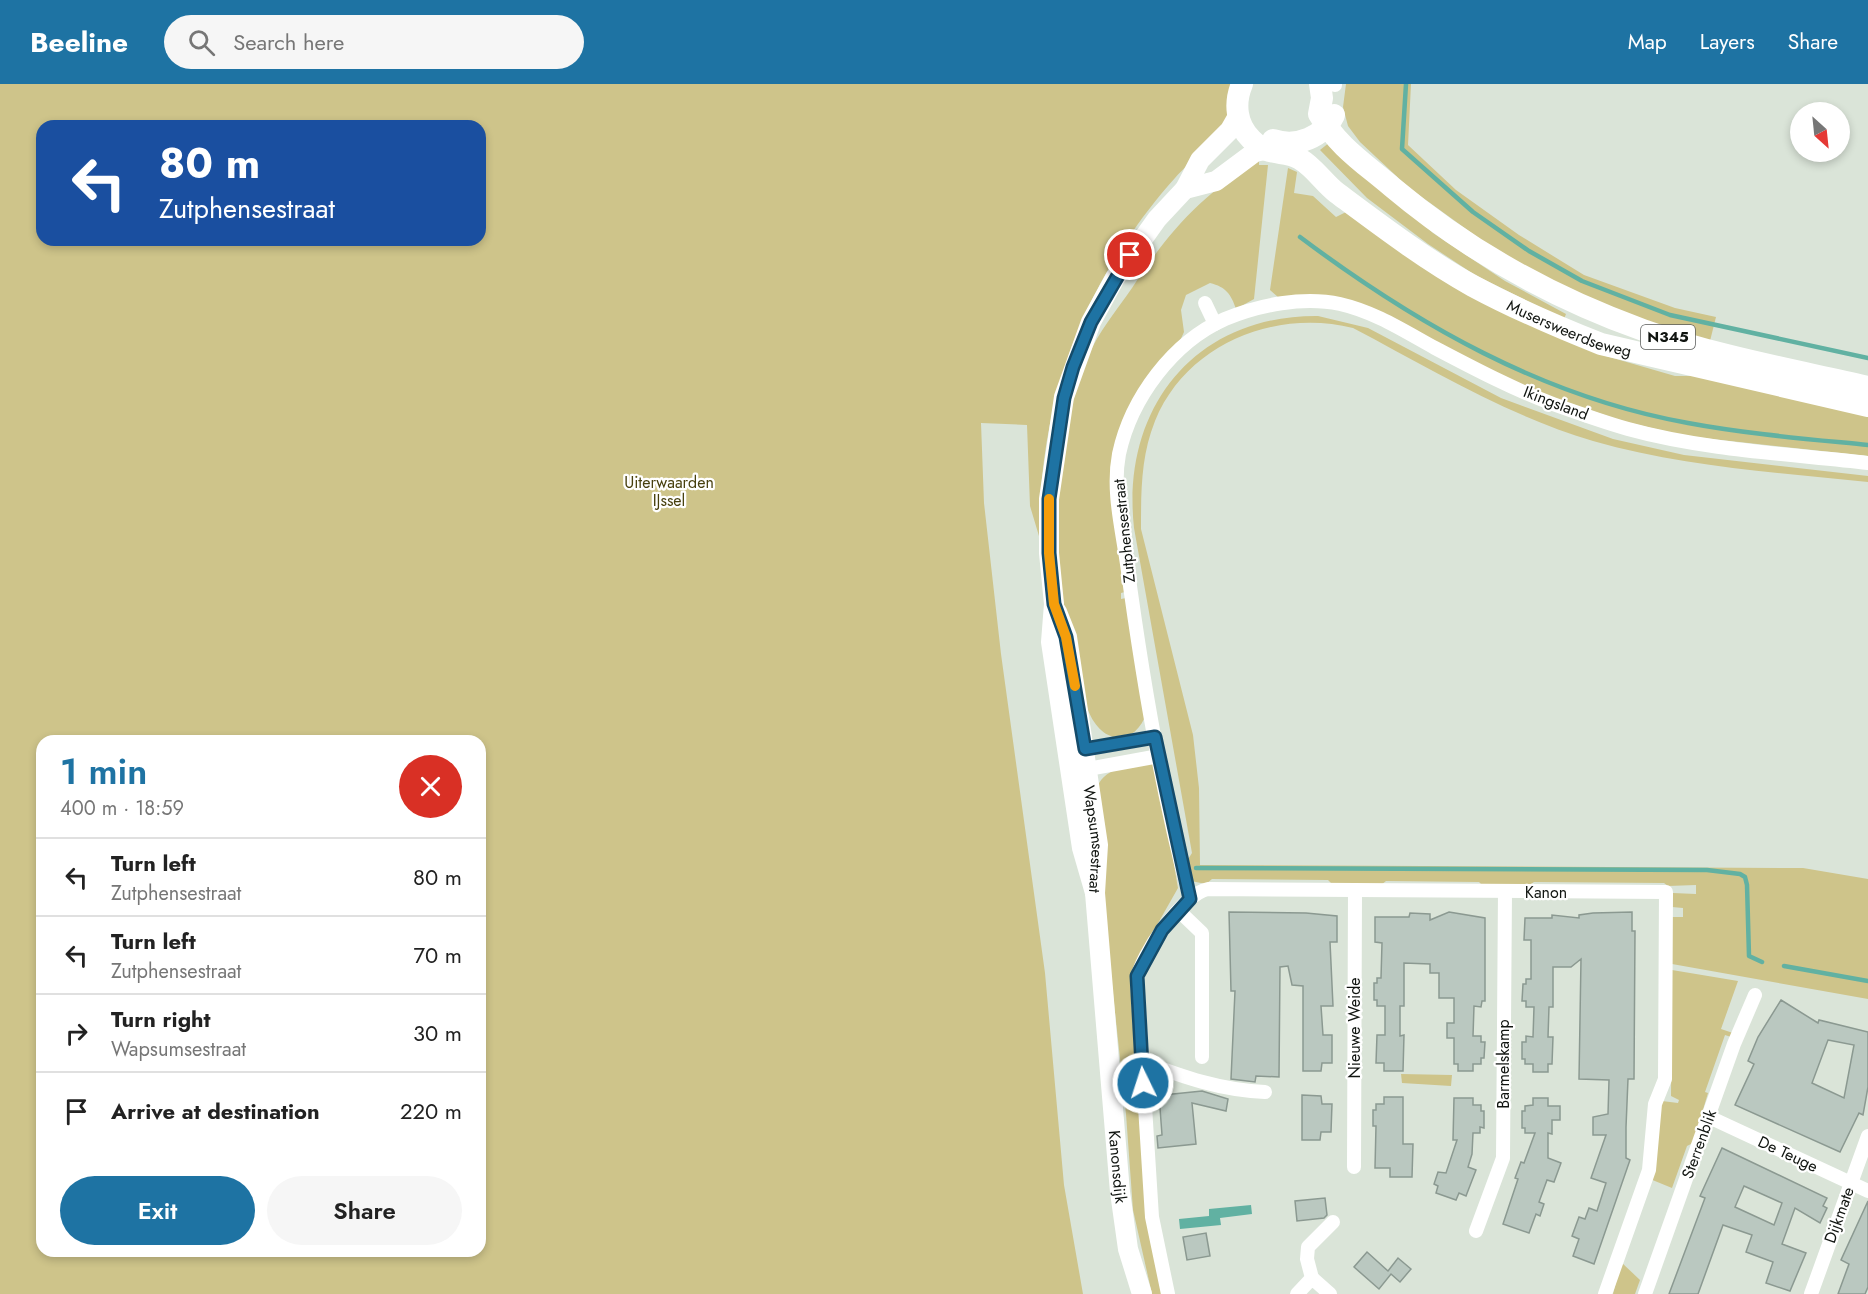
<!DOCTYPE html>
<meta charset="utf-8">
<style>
body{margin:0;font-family:Jost,sans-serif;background:#f6f6f6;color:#222;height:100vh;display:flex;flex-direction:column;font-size:22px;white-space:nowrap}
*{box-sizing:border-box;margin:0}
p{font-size:20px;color:#767676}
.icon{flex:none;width:33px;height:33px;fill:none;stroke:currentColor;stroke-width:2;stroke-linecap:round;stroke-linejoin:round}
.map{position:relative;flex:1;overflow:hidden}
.sheet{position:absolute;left:36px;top:651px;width:450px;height:522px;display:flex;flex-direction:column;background:#fff;border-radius:18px;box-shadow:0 3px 9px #0003}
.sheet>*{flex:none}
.hud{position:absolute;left:36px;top:36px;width:450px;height:126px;border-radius:18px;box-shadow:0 3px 9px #0003;background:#1a4fa0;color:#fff;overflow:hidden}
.needle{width:39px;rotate:153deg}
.tools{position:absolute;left:1790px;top:18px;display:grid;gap:12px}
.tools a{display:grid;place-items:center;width:60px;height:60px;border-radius:50%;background:#fff;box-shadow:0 3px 9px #0003;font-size:30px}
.pin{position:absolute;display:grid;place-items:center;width:51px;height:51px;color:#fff;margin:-26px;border:3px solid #fff;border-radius:50%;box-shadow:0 2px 6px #0007}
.me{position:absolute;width:66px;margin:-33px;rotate:356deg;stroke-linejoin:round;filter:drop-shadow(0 0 4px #0008)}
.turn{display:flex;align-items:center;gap:21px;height:126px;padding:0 24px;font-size:27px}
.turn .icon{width:78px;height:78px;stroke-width:2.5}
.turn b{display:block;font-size:42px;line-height:51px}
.round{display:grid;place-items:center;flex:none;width:63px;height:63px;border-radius:32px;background:#f6f6f6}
.head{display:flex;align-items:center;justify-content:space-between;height:102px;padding:0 24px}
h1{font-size:36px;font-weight:600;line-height:45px;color:#1e73a3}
.primary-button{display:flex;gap:12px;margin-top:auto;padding:12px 24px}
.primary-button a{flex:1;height:69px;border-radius:36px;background:#1e73a3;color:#fff;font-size:24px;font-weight:600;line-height:69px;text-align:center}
.primary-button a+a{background:#f6f6f6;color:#222}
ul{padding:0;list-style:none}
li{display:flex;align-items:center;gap:18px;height:78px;padding:0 24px;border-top:2px solid #e0e0e0}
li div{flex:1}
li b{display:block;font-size:22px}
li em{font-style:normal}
header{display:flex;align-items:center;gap:36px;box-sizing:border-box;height:84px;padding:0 30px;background:#1e73a3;color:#fff}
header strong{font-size:28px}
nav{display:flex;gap:33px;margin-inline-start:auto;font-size:21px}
.search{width:420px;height:54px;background:#f6f6f6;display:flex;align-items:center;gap:15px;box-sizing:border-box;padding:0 21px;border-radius:33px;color:#767676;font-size:22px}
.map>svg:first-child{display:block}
.green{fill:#cec48a;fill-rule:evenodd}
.water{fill:#61b1a2}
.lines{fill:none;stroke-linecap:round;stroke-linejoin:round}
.stream{stroke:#61b1a2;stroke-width:4.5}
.building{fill:#bac8c0;stroke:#8b9991;stroke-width:1.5;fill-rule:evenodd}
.street{stroke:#fff;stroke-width:14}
.secondary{stroke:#fff;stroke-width:20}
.primary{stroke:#fff;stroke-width:22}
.route-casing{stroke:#144b6a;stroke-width:15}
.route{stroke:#1e73a3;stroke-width:10}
.slow{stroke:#f59e0b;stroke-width:10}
.labels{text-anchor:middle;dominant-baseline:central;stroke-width:4.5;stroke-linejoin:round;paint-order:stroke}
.shield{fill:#fff;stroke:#585a58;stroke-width:1.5}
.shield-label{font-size:15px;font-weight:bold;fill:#101410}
.street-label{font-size:16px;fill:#101410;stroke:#fff}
.park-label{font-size:16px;fill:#473f0d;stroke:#fff}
</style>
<header>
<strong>Beeline</strong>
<div class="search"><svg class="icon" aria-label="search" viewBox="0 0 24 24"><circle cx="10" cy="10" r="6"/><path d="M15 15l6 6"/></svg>Search here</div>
<nav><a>Map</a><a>Layers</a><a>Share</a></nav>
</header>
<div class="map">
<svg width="1868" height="1210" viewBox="0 0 1868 1210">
<rect width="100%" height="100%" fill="#dae4d8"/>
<g class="green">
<path d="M 0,0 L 1232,0 C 1230,11 1231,26 1226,36 C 1217,58 1191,76 1175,94 C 1157,114 1140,136 1125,159 C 1065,248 1040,346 1039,452 L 1030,422 L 1027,341 L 981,339 L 984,419 L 1001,570 L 1045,889 L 1064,1101 L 1083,1210 L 0,1210 ZM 42,42 L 480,42 L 480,156 L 42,156 ZM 42,657 L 480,657 L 480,1167 L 42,1167 Z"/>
<polygon points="1346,0 1411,0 1408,61 1456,106 1519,151 1584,191 1675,224 1716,233 1709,261 1689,256 1520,184 1408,103 1360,58 1348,42 1343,23"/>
<polygon points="1330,58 1433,149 1505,197 1566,230 1564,235 1475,191 1428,160 1367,114 1320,66"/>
<path d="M 1259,77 L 1259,81 L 1268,81 L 1254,215 L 1236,225 C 1231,210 1226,203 1210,199 L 1186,211 L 1181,226 L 1184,248 L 1178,261 L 1149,293 L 1112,411 L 1125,508 L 1121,509 L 1121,515 L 1126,514 L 1147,628 C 1134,665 1101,660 1088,626 C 1080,604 1076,582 1072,559 C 1068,540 1063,521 1061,501 C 1053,427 1059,343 1088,273 C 1098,248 1117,226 1132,204 C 1168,149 1201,110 1259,77 Z"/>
<polygon points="1288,84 1297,88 1294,109 1313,112 1336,133 1348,127 1599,270 1675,292 1706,292 1868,326 1868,372 1685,352 1622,337 1531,306 1467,275 1396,235 1279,214 1270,206"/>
<path d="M 1318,232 L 1368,244 L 1501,314 L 1613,355 L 1684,371 L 1868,392 L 1868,398 C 1775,388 1683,383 1593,357 C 1508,332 1431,285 1353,244 C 1276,225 1187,259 1155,337 C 1141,372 1141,407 1141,445 L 1193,651 L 1199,704 L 1200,781 L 1803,784 L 1868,795 L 1868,915 L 1672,880 L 1672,833 L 1683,833 L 1683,824 L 1672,823 L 1673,809 L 1696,810 L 1696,801 L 1668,802 L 1664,799 L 1534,798 L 1528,802 L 1483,802 L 1479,798 L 1386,797 L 1381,801 L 1332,800 L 1328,796 L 1212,795 L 1206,800 L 1191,797 L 1185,780 L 1192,769 L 1134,444 C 1121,324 1195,231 1318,232 Z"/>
<path d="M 1152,679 L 1158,688 L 1178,804 L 1136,878 L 1131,901 L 1147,1135 L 1163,1210 L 1152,1210 L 1133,1126 L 1126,1030 L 1107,854 L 1097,703 C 1107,681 1131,683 1152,679 Z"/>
<polygon points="1672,886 1738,897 1721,945 1733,949 1731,953 1725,951 1705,1008 1708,1009 1693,1059 1687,1062 1672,1104 1650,1095 1660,1020 1662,1017 1678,1019 1679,1016 1671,1012"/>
<polygon points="1401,990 1452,991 1451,1002 1402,999"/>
<polygon points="1621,1178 1640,1196 1635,1210 1613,1210"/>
</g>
<polygon class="water" points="1251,1121 1252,1130 1220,1134 1221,1141 1180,1145 1179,1135 1209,1132 1209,1125"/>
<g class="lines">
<g class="stream">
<polyline points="1406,0 1402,65 1473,128 1529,167 1582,197 1670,231 1868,274"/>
<path d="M 1300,153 C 1416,240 1543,313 1688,339 C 1747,350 1808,355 1868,361"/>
<polyline points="1196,784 1707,786 1740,790 1745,793 1747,801 1749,872 1762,878"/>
<polyline points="1784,882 1868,897"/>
</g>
</g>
<g class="building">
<polygon points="1229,828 1306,829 1337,832 1337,858 1330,858 1333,922 1321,922 1323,951 1332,951 1332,979 1322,979 1321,987 1303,987 1303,902 1292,901 1288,882 1280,883 1279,993 1256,992 1255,998 1231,995 1235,907 1231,907"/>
<polygon points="1449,828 1485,834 1485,917 1482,917 1481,923 1474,922 1473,952 1481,952 1481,958 1485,958 1484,974 1481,974 1481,980 1473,980 1473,987 1458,987 1458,980 1454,980 1454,954 1447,954 1447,939 1454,939 1454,914 1439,914 1439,889 1430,889 1430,880 1404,879 1404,922 1400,922 1400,952 1404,951 1403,987 1384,987 1384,979 1376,979 1377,951 1385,951 1385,922 1377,922 1377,916 1374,916 1374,899 1377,899 1377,894 1381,894 1382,859 1375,858 1375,833 1409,833 1410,829 1430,830 1430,836"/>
<polygon points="1632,828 1632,847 1635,847 1634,995 1628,995 1626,1043 1626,1074 1630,1076 1594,1180 1573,1172 1579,1155 1572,1152 1579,1133 1585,1135 1589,1124 1597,1127 1606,1099 1591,1094 1606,1051 1593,1051 1593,1033 1608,1030 1609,996 1579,995 1581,875 1571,883 1553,883 1553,923 1549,923 1548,953 1553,953 1552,980 1548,980 1548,988 1533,988 1533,980 1525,980 1525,975 1522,975 1522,958 1526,958 1526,952 1533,953 1534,923 1526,923 1526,917 1522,917 1523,900 1526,900 1526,895 1531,895 1531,856 1524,856 1525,834 1552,834 1552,831 1579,834 1579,831 1593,829"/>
<path d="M 1781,916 L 1818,939 L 1819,936 L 1868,948 L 1868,1003 L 1863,1031 L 1859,1029 L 1840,1068 L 1735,1021 L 1754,980 L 1748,977 L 1758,953 ZM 1828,956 L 1854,961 L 1844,1014 L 1812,999 Z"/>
<polygon points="1202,1007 1228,1015 1226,1027 1192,1019 1196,1060 1158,1064 1157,1052 1162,1051 1160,1024 1154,1024 1154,1012"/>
<polygon points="1302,1011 1321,1012 1322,1020 1332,1020 1331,1048 1321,1048 1320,1056 1302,1056"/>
<polygon points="1384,1013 1403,1013 1403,1060 1413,1060 1412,1093 1390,1093 1390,1084 1375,1084 1376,1042 1373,1042 1373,1026 1376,1026 1376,1020 1384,1020"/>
<polygon points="1454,1014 1473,1014 1473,1021 1481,1021 1481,1027 1484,1027 1484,1044 1480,1043 1480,1049 1473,1049 1472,1070 1468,1083 1476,1086 1466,1112 1459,1109 1456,1116 1436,1109 1438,1102 1434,1100 1438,1088 1446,1089 1457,1056 1453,1056"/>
<polygon points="1533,1014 1548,1014 1548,1022 1560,1022 1560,1036 1552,1036 1552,1050 1548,1049 1548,1074 1561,1079 1554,1098 1547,1096 1539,1118 1544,1120 1540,1132 1536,1130 1529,1149 1503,1140 1518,1095 1515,1094 1521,1078 1524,1079 1535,1049 1525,1049 1525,1044 1522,1044 1522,1027 1525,1027 1525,1022 1533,1021"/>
<path d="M 1722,1064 L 1827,1114 L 1823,1122 L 1827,1124 L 1820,1139 L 1795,1124 L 1782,1160 L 1806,1169 L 1790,1207 L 1766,1199 L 1773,1178 L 1746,1168 L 1752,1151 L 1723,1141 L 1698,1210 L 1669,1210 L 1705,1114 L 1700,1112 ZM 1744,1102 L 1782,1119 L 1774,1141 L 1735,1123 Z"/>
<polygon points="1325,1114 1327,1131 1324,1134 1297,1137 1295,1117"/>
<polygon points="1868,1117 1868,1203 1865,1210 1838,1210 1849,1180 1841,1176"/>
<polygon points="1206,1149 1210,1172 1187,1176 1183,1153"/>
<polygon points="1367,1168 1388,1187 1398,1174 1411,1185 1400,1198 1391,1190 1379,1205 1354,1183"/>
</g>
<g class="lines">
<g class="street">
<polyline points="1335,1 1335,0"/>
<polyline points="1205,219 1215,240"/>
<polyline points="1077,671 1085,665 1155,653"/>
<polyline points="1079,682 1088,685 1159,672"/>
<path d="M 1190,815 C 1161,706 1142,592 1127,480 C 1122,444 1112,407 1119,370 C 1131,314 1173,258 1225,235 C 1259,221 1303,212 1340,220 C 1375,228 1404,247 1435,264 C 1473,284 1513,305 1553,320 C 1578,329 1603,338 1628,345 C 1704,366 1790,370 1868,379"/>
<polyline points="1179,827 1202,849 1202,973"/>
<path d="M 1141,977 C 1183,993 1220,1006 1265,1008"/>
<polyline points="1709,1033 1868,1107"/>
<polyline points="1354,1083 1355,806"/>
<polyline points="1476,1147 1503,1074 1505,807"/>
<polyline points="1312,1194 1307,1175 1308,1163 1333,1138"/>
<path d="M 1168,1210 L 1152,1133 L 1137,896 C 1140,871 1183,810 1208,805 L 1666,808 L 1665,995 L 1655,1020 L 1649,1086 L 1605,1210"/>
<polyline points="1297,1210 1312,1194 1330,1210"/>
<polyline points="1645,1210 1734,960 1755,911"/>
<polyline points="1811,1210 1868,1052"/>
</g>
<g class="secondary">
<polyline points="1185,105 1216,97 1255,68 1265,66"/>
<path id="s1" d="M 1057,528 L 1067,553 L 1098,761 L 1095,809 L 1120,1108 L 1128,1165 L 1142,1210"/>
<polyline points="1095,809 1082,764 1051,558 1054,520 1049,469 1049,415 1064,313 1091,238 1115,194 1157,135 1185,105 1200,76 1230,46 1238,32"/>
</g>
<g class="primary">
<path id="s2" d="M 1242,0 C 1234,19 1236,40 1251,55 C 1268,74 1284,65 1300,75 C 1314,83 1324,99 1337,109 C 1380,141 1426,176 1473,202 C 1514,224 1558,243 1601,260 L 1868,322"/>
<path d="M 1320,0 L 1322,14 L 1319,30 C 1338,63 1364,79 1392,103 C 1467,166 1551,213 1643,246 C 1715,272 1794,286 1868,303"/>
<path d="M 1273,56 C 1297,64 1323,53 1334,31"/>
</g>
</g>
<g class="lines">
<defs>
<polyline id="route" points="1130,171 1091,238 1073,283 1064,314 1049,415 1049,469 1054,520 1066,553 1085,665 1155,653 1190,815 1162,846 1137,892 1143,999"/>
</defs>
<use href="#route" class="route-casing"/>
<use href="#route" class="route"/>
<polyline class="slow" points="1049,415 1049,469 1054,520 1066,553 1075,602"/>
</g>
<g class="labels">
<rect class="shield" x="1641" y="241" width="54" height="24" rx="4.5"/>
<g class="shield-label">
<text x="1668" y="253">N345</text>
</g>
<g class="street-label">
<text stroke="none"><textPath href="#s2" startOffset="434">Musersweerdseweg</textPath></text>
<text transform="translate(1556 319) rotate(21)">Ikingsland</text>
<text transform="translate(1124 447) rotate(-96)">Zutphensestraat</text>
<text stroke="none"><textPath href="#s1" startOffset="231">Wapsumsestraat</textPath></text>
<text x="1546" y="808">Kanon</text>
<text transform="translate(1354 944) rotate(-90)">Nieuwe Weide</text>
<text transform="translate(1503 980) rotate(-90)">Barmelskamp</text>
<text transform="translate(1699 1060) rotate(-70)">Sterrenblik</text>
<text transform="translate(1788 1070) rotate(25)">De Teuge</text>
<text stroke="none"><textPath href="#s1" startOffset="560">Kanonsdijk</textPath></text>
<text transform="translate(1839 1131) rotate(-70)">Dijkmate</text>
</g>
<g class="park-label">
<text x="669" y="398">Uiterwaarden<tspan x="669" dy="18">IJssel</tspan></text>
</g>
</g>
</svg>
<div class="tools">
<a><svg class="needle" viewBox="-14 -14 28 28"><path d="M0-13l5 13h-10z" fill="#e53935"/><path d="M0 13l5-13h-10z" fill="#767676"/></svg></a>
</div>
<div class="pin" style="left:1130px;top:171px;background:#d93025"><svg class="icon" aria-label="arrive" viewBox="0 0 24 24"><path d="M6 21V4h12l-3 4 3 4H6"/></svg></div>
<svg class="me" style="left:1143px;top:999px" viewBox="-20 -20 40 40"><circle r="17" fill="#1e73a3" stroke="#fff" stroke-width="3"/><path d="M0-11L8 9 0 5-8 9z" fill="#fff"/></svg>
<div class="hud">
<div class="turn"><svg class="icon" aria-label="left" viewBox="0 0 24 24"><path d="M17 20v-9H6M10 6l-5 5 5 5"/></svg><div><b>80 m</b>Zutphensestraat</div></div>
</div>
<section class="sheet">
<div class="head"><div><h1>1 min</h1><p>400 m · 18:59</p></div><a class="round" style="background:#d93025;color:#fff"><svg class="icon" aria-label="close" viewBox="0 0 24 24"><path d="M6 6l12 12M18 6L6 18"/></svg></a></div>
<ul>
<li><svg class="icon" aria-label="left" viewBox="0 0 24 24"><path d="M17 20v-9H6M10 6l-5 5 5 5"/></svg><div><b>Turn left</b><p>Zutphensestraat</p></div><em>80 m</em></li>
<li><svg class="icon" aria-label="left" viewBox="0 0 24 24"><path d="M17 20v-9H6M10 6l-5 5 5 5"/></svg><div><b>Turn left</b><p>Zutphensestraat</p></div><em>70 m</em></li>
<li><svg class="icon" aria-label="right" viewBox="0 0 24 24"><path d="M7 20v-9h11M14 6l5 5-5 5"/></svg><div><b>Turn right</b><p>Wapsumsestraat</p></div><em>30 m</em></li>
<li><svg class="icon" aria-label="arrive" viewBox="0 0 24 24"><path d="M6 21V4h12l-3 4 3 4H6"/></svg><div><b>Arrive at destination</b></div><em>220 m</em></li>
</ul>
<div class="primary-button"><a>Exit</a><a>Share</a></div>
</section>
</div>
